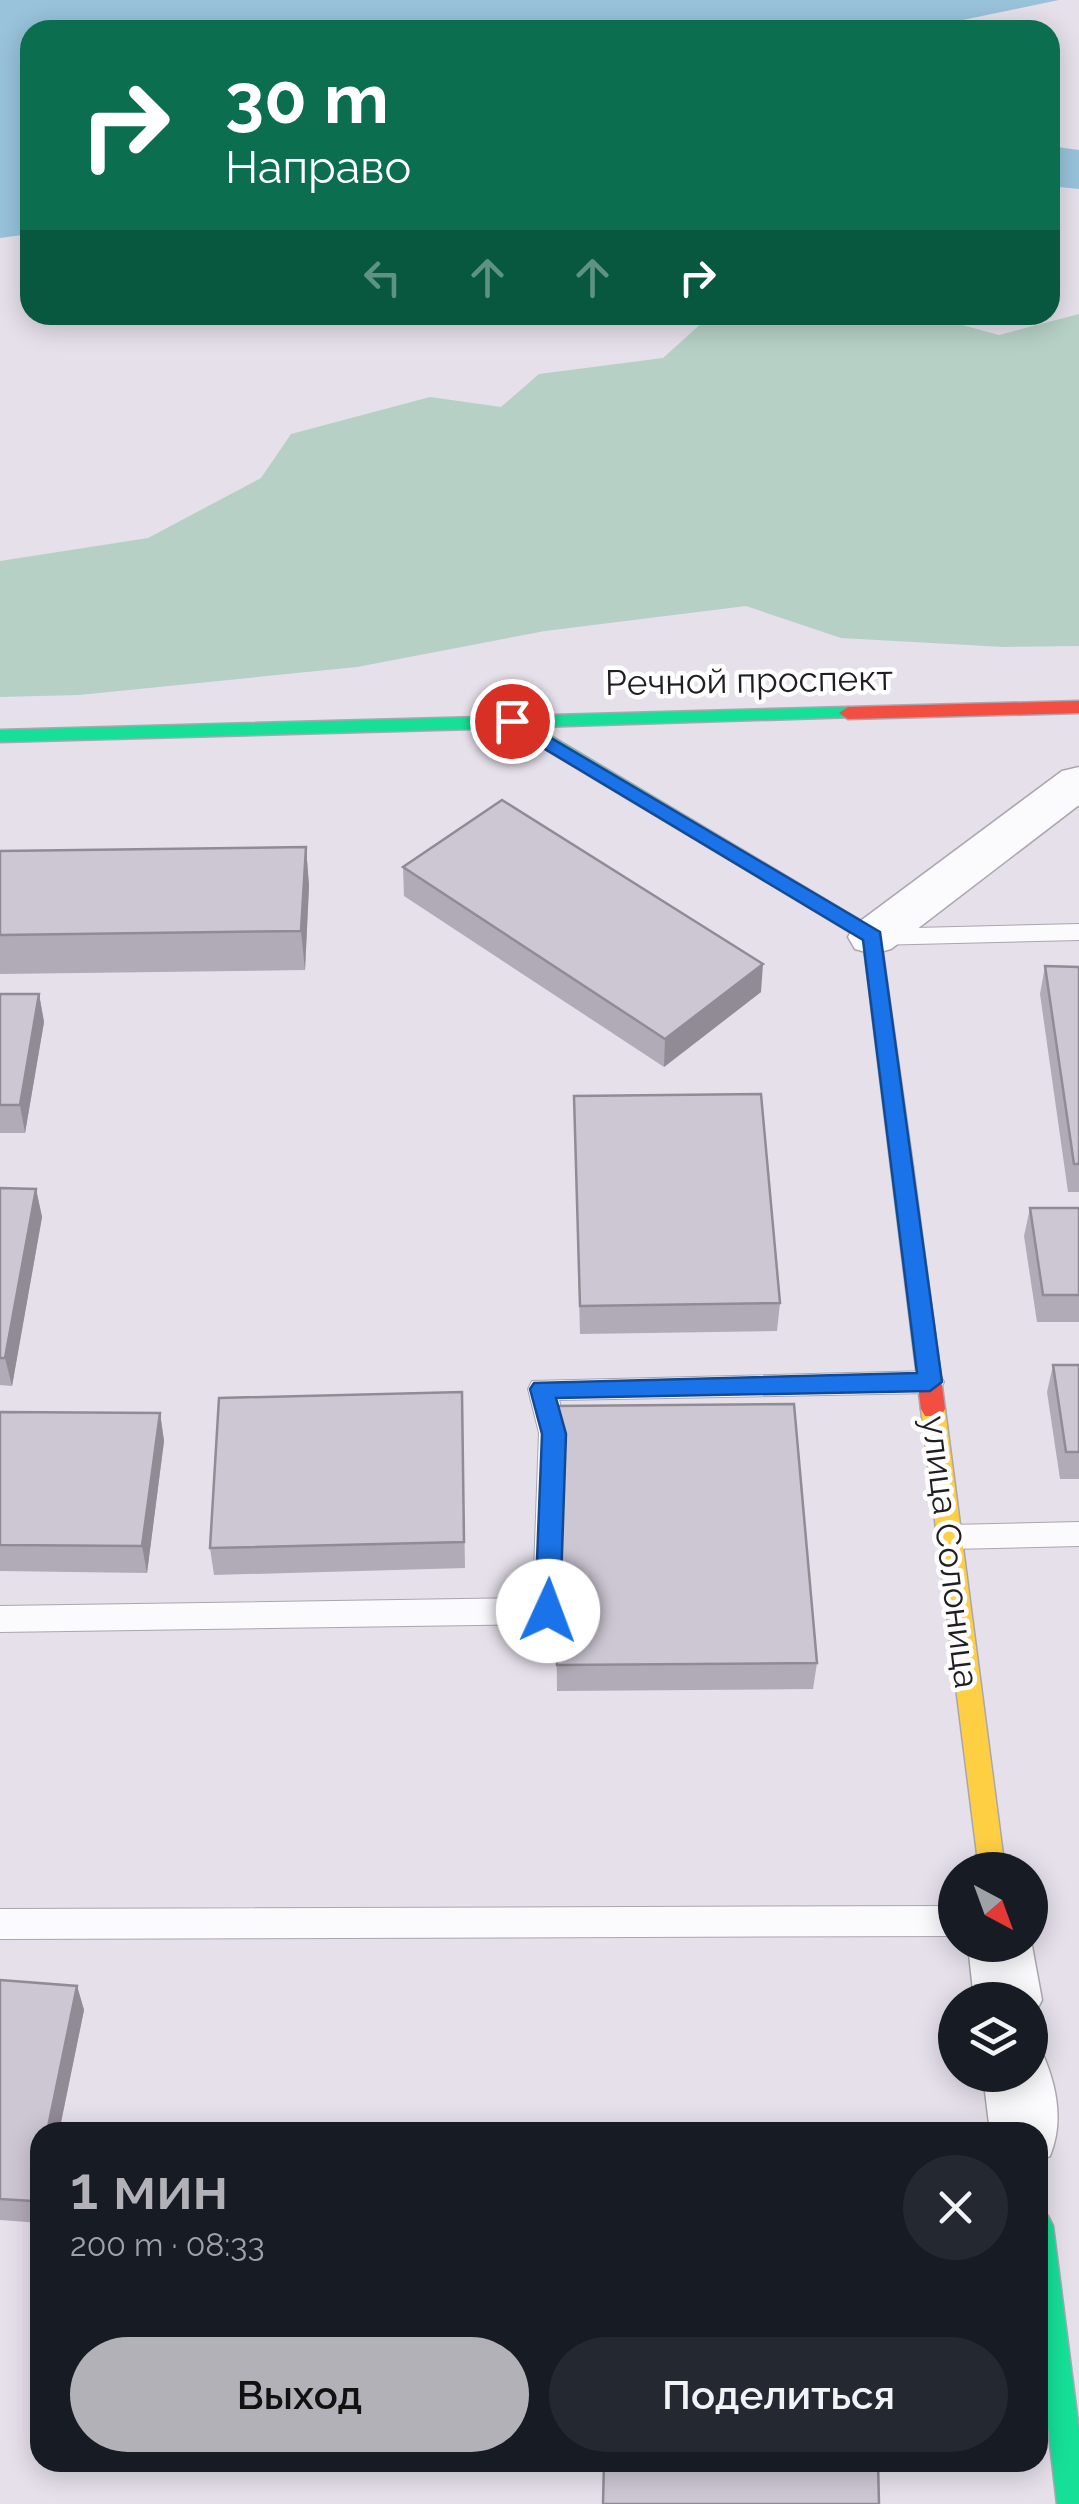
<!DOCTYPE html>
<html lang="ru">
<meta charset="utf-8">
<style>
body{margin:0;font-family:Raleway,sans-serif;background:#242831;color:#f1f3f6;height:100vh;display:flex;flex-direction:column;font-size:38px;white-space:nowrap}
*{box-sizing:border-box;margin:0}
p{font-size:32px;color:#9ea1a6}
.icon{flex:none;width:55px;height:55px;fill:none;stroke:currentColor;stroke-width:2;stroke-linecap:round;stroke-linejoin:round}
.map{position:relative;flex:1;overflow:hidden}
.side{position:absolute;left:30px;top:2122px;width:1018px;height:350px;display:flex;flex-direction:column;background:#171b24;border-radius:30px;box-shadow:0 5px 25px #0003}
.side>*{flex:none}
.hud{position:absolute;left:20px;top:20px;width:1040px;height:305px;border-radius:30px;box-shadow:0 5px 25px #0003;background:#0b6e4f;color:#fff;overflow:hidden}
.needle{width:65px;rotate:139deg}
.buttons{position:absolute;left:938px;top:1852px;display:grid;gap:20px}
.buttons a{display:grid;place-items:center;width:110px;height:110px;border-radius:50%;background:#171b24;box-shadow:0 5px 25px #0003;font-size:50px}
.pin{position:absolute;display:grid;place-items:center;width:85px;height:85px;color:#fff;margin:-42px;border:5px solid #fff;border-radius:50%;box-shadow:0 2px 10px #0007}
.me{position:absolute;width:110px;margin:-55px;rotate:2deg;stroke-linejoin:round;filter:drop-shadow(0 0 8px #0008)}
.turn{display:flex;align-items:center;gap:35px;height:210px;padding:0 40px;font-size:45px}
.turn .icon{width:130px;height:130px;stroke-width:2.5}
.turn b{display:block;font-size:70px;line-height:85px}
.lanes{display:flex;align-items:center;height:95px;padding:0 40px;background:#0003;justify-content:center;gap:50px;direction:ltr}
.lanes .off{opacity:.35}
.round{display:grid;place-items:center;flex:none;width:105px;height:105px;border-radius:52px;background:#242831}
.head{display:flex;align-items:center;justify-content:space-between;height:170px;padding:0 40px}
h1{font-size:60px;font-weight:600;line-height:75px;color:#b2b1b7}
.action{display:flex;gap:20px;margin-top:auto;padding:20px 40px}
.action a{flex:1;height:115px;border-radius:60px;background:#b2b1b7;color:#111;font-size:40px;font-weight:600;line-height:115px;text-align:center}
.action a+a{background:#242831;color:#f1f3f6}
.map>svg:first-child{display:block}
.green{fill:#b6d0c5}
.water{fill:#98c3db}
.lines{fill:none;stroke-linecap:round;stroke-linejoin:round}
.lane-casing{stroke:#aaa6ae;stroke-width:2}
.street-casing{stroke:#aaa6ae;stroke-width:3}
.fast-casing{stroke:#aaa6ae;stroke-width:3}
.slow-casing{stroke:#aaa6ae;stroke-width:3}
.jam-casing{stroke:#aaa6ae;stroke-width:3}
.lane{fill:#fbfafc;fill-rule:evenodd}
.street{fill:#fbfafc;fill-rule:evenodd}
.fast{fill:#16e098;fill-rule:evenodd}
.slow{fill:#ffcf43;fill-rule:evenodd}
.jam{fill:#f24e42;fill-rule:evenodd}
.wall{fill:#b0abb6}
.shaded-wall{fill:#908b94}
.building{fill:#cdc7d4;stroke:#908b94;stroke-width:2.5}
.route{fill:#1a73e8;stroke:#114b97;stroke-width:2.5}
.labels{text-anchor:middle;dominant-baseline:central;stroke-width:9;stroke-linejoin:round;paint-order:stroke}
.street-label{font-size:35px;fill:#201d23;stroke:#fff}
</style>
<div class="map">
<svg width="1079" height="2504" viewBox="0 0 1079 2504">
<rect width="100%" height="100%" fill="#e5e0ea"/>
<polygon class="green" points="1079,314 1079,646 1004,647 841,638 746,606 545,631 357,667 79,695 0,697 0,561 148,538 261,478 291,434 430,397 501,407 539,374 663,358 704,321 724,315 925,315 999,335"/>
<g class="water">
<polygon points="0,0 1059,0 915,30 30,30 30,234 0,238"/>
<polygon points="1050,146 1079,150 1079,189 1050,186"/>
</g>
<g class="lines">
<defs>
<g id="lane">
<polygon points="1079,924 1079,940 873,945 861,937 873,929"/>
<polygon points="930,1371 940,1374 944,1382 940,1390 930,1393 559,1400 569,1433 563,1611 559,1620 548,1624 0,1632 0,1606 533,1598 539,1433 528,1389 532,1381"/>
<polygon points="1079,1522 1079,1546 950,1549 939,1546 935,1537 939,1528 950,1525"/>
<polygon points="955,1906 955,1936 0,1939 0,1909"/>
</g>
<g id="street">
<polygon points="1079,767 1079,805 891,949 873,954 855,949 848,937 855,925 1062,771"/>
<polygon points="1030,1935 1042,2000 1030,2023 1030,2000 974,2000 968,1945 1030,1945"/>
<path d="M 1030,2047 L 1042,2052 C 1057,2086 1064,2122 1050,2156 L 1038,2161 L 1038,2132 L 990,2132 L 983,2075 L 1030,2075 Z"/>
</g>
<g id="fast">
<polygon points="848,707 855,709 855,717 536,727 880,932 913,1167 902,1175 891,1167 863,940 510,728 0,742 0,730"/>
<polygon points="1038,2212 1048,2216 1053,2226 1079,2430 1079,2504 1057,2504 1038,2342"/>
</g>
<polygon id="slow" points="933,1400 941,1402 945,1409 1005,1870 979,1870 921,1409 925,1402"/>
<g id="jam">
<polygon points="1079,701 1079,713 848,719 839,713 848,707"/>
<polygon points="902,1159 913,1167 945,1409 941,1416 925,1416 921,1409 891,1167"/>
</g>
</defs>
<use href="#lane" class="lane-casing"/>
<use href="#street" class="street-casing"/>
<use href="#fast" class="fast-casing"/>
<use href="#slow" class="slow-casing"/>
<use href="#jam" class="jam-casing"/>
<use href="#lane" class="lane"/>
<use href="#street" class="street"/>
<use href="#fast" class="fast"/>
<use href="#slow" class="slow"/>
<use href="#jam" class="jam"/>
</g>
<g class="wall">
<polygon points="306,847 309,886 305,970 0,974 0,851"/>
<polygon points="403,867 761,992 664,1067 404,896"/>
<polygon points="1045,966 1079,967 1079,1192 1068,1192 1040,994"/>
<polygon points="0,994 39,994 44,1022 25,1133 0,1133"/>
<polygon points="574,1096 780,1303 777,1331 580,1334"/>
<polygon points="0,1188 36,1189 42,1217 12,1386 0,1385"/>
<polygon points="1030,1208 1079,1208 1079,1322 1037,1322 1024,1236"/>
<polygon points="1053,1365 1079,1365 1079,1479 1060,1479 1047,1392"/>
<polygon points="462,1392 465,1568 214,1575 210,1548"/>
<polygon points="554,1406 817,1663 813,1689 557,1691"/>
<polygon points="0,1412 160,1413 164,1441 147,1573 0,1571"/>
<polygon points="0,1980 77,1986 84,2010 59,2132 40,2132 40,2223 0,2220"/>
</g>
<g class="shaded-wall">
<polygon points="306,847 309,886 305,970 301,931"/>
<polygon points="763,964 761,992 664,1067 665,1039"/>
<polygon points="39,994 44,1022 25,1133 20,1105"/>
<polygon points="36,1189 42,1217 12,1386 5,1358"/>
<polygon points="160,1413 164,1441 147,1573 142,1546"/>
<polygon points="77,1986 84,2010 59,2132 47,2132"/>
<polygon points="40,2168 40,2221 33,2201"/>
</g>
<g class="building">
<polygon points="502,800 763,964 665,1039 403,867"/>
<polygon points="306,847 301,931 0,935 0,851"/>
<polygon points="1045,966 1079,967 1079,1164 1074,1164"/>
<polygon points="0,994 39,994 20,1105 0,1105"/>
<polygon points="761,1094 780,1303 580,1306 574,1096"/>
<polygon points="0,1188 36,1189 5,1358 0,1358"/>
<polygon points="1030,1208 1079,1208 1079,1295 1043,1295"/>
<polygon points="1053,1365 1079,1365 1079,1452 1066,1452"/>
<polygon points="462,1392 464,1542 210,1548 219,1398"/>
<polygon points="794,1404 817,1663 557,1665 554,1406"/>
<polygon points="0,1412 160,1413 142,1546 0,1545"/>
<polygon points="0,1980 77,1986 47,2132 40,2132 40,2168 33,2201 0,2199"/>
<polygon points="604,2462 878,2462 879,2504 603,2504"/>
</g>
<polygon class="route" points="512,715 880,932 942,1382 930,1391 556,1398 566,1434 560,1611 548,1622 535,1611 542,1434 530,1389 534,1383 917,1373 863,940 505,725 502,721"/>
<g class="labels">
<g class="street-label">
<text transform="translate(749 680) rotate(-1)">Речной проспект</text>
<text transform="translate(951 1552) rotate(83)">улица Солоница</text>
</g>
</g>
</svg>
<div class="buttons">
<a><svg class="needle" viewBox="-14 -14 28 28"><path d="M0-13l5 13h-10z" fill="#e53935"/><path d="M0 13l5-13h-10z" fill="#9ea1a6"/></svg></a>
<a><svg class="icon" aria-label="layers" viewBox="0 0 24 24"><path d="M12 4l9 5-9 5-9-5zM3 14l9 5 9-5"/></svg></a>
</div>
<div class="pin" style="left:512px;top:721px;background:#d93025"><svg class="icon" aria-label="arrive" viewBox="0 0 24 24"><path d="M6 21V4h12l-3 4 3 4H6"/></svg></div>
<svg class="me" style="left:548px;top:1611px" viewBox="-20 -20 40 40"><circle r="19" fill="#fff"/><path d="M0-13L10 11 0 6-10 11z" fill="#1a73e8"/></svg>
<div class="hud">
<div class="turn"><svg class="icon" aria-label="right" viewBox="0 0 24 24"><path d="M7 20v-9h11M14 6l5 5-5 5"/></svg><div><b>30 m</b>Направо</div></div>
<div class="lanes"><svg class="icon off" aria-label="left" viewBox="0 0 24 24"><path d="M17 20v-9H6M10 6l-5 5 5 5"/></svg><svg class="icon off" aria-label="ahead" viewBox="0 0 24 24"><path d="M12 20V5M6 11l6-6 6 6"/></svg><svg class="icon off" aria-label="ahead" viewBox="0 0 24 24"><path d="M12 20V5M6 11l6-6 6 6"/></svg><svg class="icon" aria-label="right" viewBox="0 0 24 24"><path d="M7 20v-9h11M14 6l5 5-5 5"/></svg></div>
</div>
<section class="side">
<div class="head"><div><h1>1 мин</h1><p>200 m · 08:33</p></div><a class="round"><svg class="icon" aria-label="close" viewBox="0 0 24 24"><path d="M6 6l12 12M18 6L6 18"/></svg></a></div>
<div class="action"><a>Выход</a><a>Поделиться</a></div>
</section>
</div>
